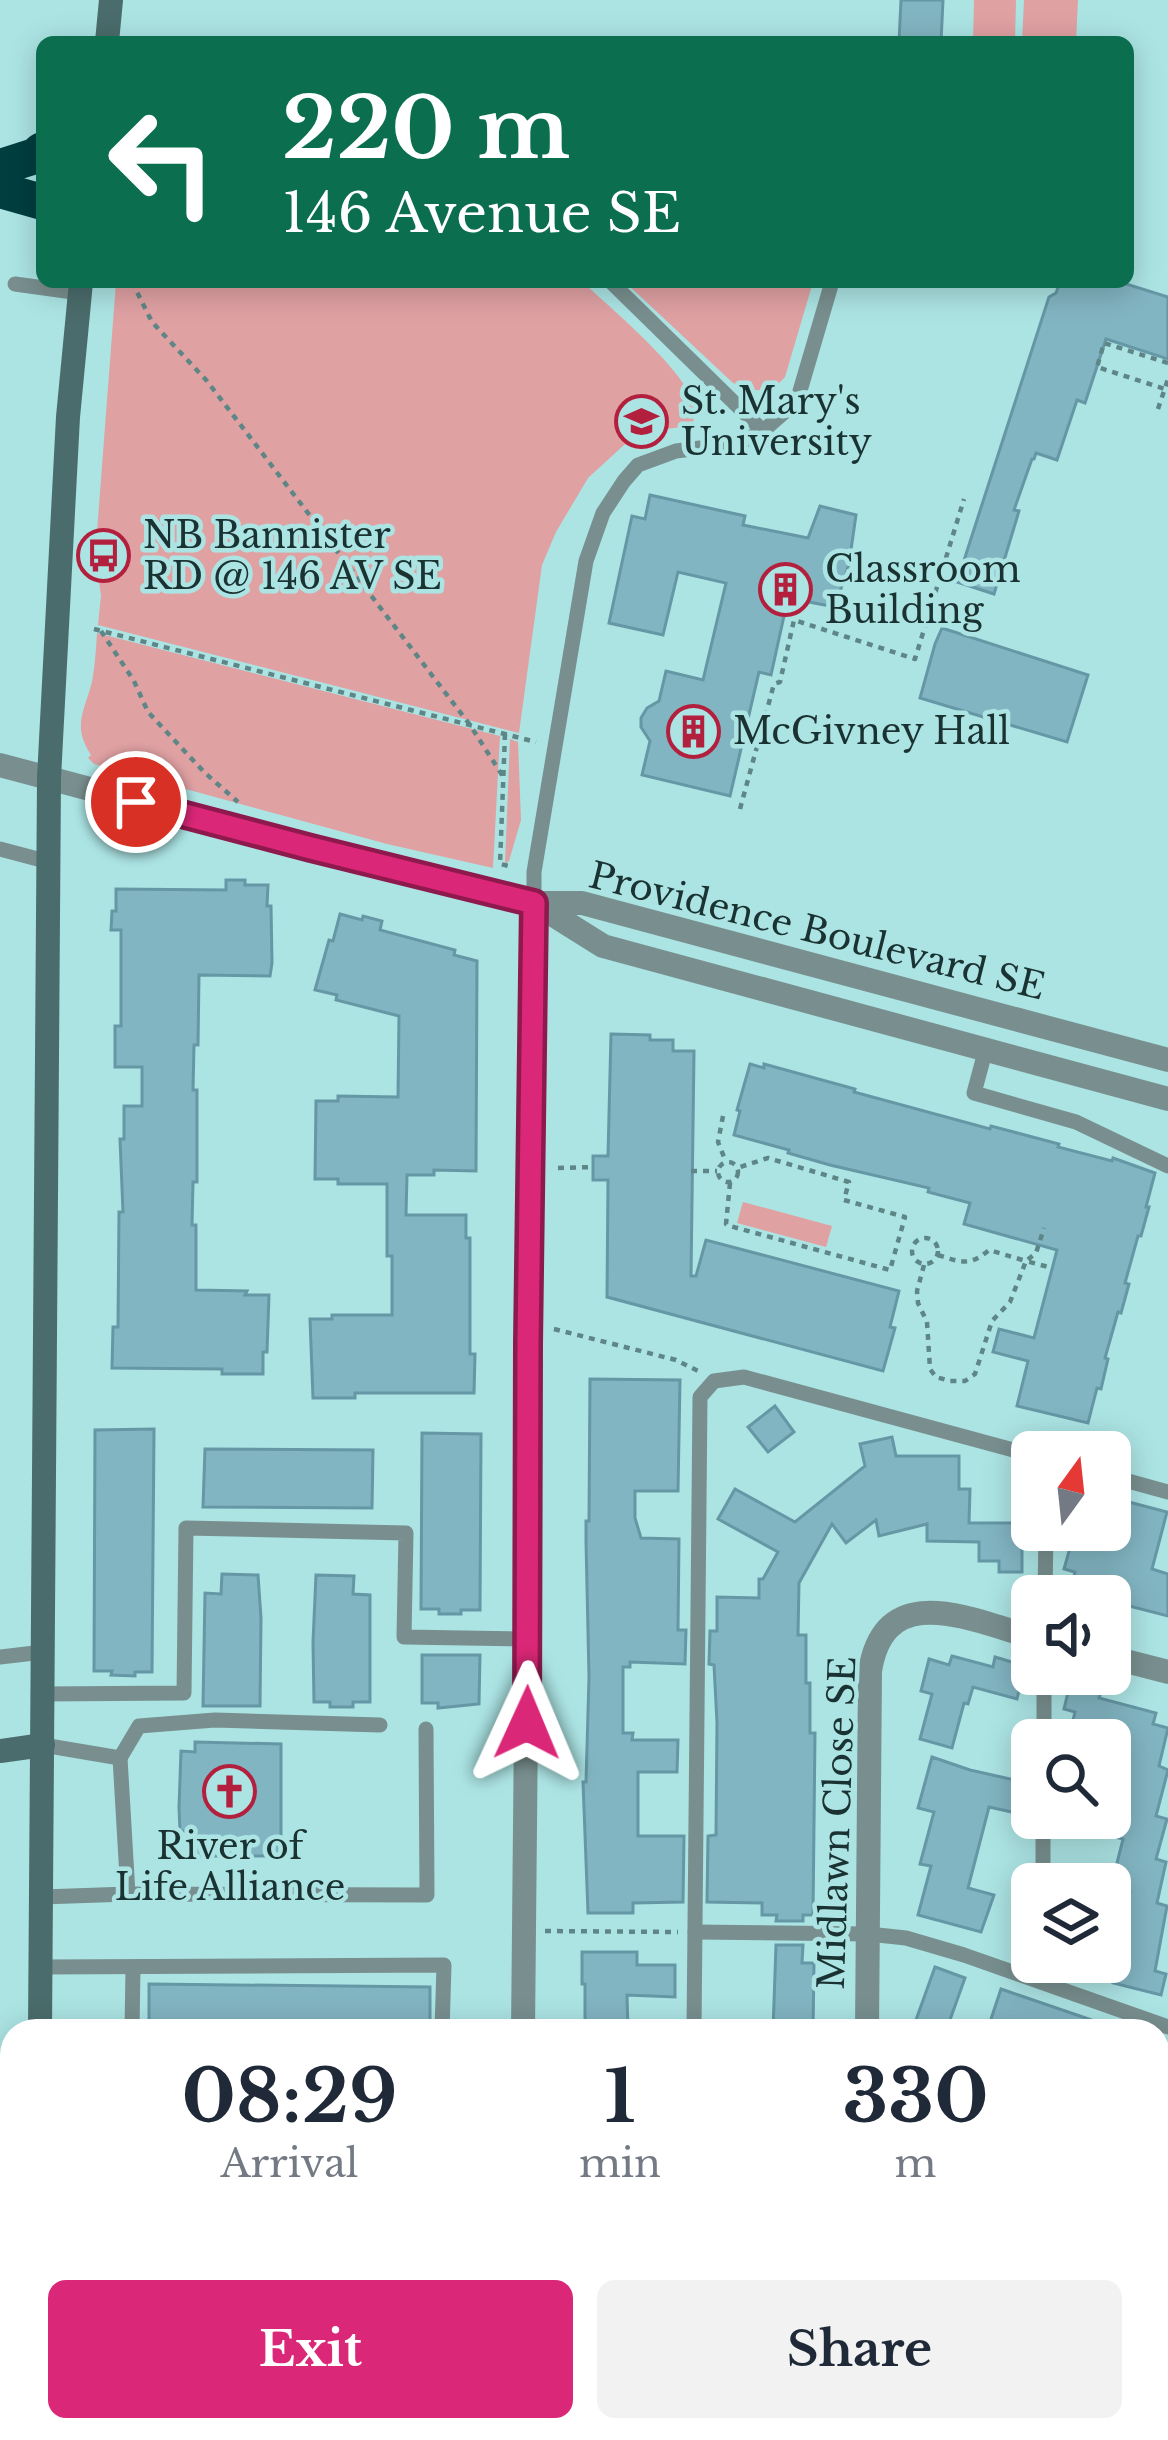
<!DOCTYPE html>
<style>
body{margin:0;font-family:"Libre Baskerville",serif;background:#f2f2f3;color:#1f2937;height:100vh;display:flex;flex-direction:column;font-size:45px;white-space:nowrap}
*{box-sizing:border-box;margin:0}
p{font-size:39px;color:#747a83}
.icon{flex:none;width:66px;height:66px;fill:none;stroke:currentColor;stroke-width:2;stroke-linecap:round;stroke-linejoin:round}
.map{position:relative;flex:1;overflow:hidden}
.details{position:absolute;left:0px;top:2019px;width:1170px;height:423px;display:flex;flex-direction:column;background:#fff;border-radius:36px 36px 0 0;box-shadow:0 6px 30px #0003}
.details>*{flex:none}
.hud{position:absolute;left:36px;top:36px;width:1098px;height:252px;border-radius:18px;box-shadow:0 6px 30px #0003;background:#0b6e4f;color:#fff;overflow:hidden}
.needle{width:78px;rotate:15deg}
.controls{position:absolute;left:1011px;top:1431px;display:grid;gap:24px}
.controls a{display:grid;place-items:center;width:120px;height:120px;border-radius:18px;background:#fff;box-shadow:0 6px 30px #0003;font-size:60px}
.pin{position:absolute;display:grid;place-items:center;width:102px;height:102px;color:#fff;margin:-51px;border:6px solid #fff;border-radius:50%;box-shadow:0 3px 12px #0007}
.me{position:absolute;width:132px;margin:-66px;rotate:1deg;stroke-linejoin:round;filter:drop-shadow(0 0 9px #0008)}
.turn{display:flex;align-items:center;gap:42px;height:252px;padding:0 48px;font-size:54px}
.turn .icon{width:156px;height:156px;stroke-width:2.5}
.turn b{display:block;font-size:84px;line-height:102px}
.eta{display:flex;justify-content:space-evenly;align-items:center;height:204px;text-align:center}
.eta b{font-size:72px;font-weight:800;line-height:84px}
.primary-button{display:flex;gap:24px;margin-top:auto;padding:24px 48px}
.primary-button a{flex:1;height:138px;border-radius:18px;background:#db2777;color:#fff;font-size:48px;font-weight:800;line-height:138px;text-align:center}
.primary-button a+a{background:#f2f2f3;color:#1f2937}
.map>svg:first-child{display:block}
.green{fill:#e0a1a3}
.building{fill:#82b5c2;stroke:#6597a5;stroke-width:3}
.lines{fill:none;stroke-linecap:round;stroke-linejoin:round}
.path{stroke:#5f8686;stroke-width:4.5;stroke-dasharray:6 6;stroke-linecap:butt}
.lane{stroke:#798f8f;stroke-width:15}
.street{stroke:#798f8f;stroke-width:24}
.secondary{stroke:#4b6c6c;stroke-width:24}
.highway{stroke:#003e3f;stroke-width:36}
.route-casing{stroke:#8e194d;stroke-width:30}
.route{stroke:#db2777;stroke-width:21}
.labels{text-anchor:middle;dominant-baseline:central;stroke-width:9;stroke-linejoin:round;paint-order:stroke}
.poi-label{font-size:36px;fill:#1b3232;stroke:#ace4e4;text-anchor:start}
.street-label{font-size:36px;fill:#1b3232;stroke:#ace4e4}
</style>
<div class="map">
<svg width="1168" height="2440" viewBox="0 0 1168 2440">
<rect width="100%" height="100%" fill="#ace4e4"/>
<g class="green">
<polygon points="974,0 1016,0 1015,42 973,42"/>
<polygon points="1024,0 1078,0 1076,42 1022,42"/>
<path d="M 116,282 L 583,282 C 609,307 689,373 694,406 C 695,408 693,424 693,426 L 665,429 L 624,445 L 588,478 L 556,532 L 542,565 L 519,733 L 98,625 L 101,595 L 95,557 L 102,557 L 103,546 L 96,545 Z"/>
<path d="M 625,282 L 813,282 L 785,377 C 769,395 752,392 733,383 Z"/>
<path d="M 97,633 L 500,736 L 493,868 L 387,844 L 94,764 L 88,758 L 91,755 C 72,726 84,712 92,682 C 95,666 96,649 97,633 Z"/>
<polygon points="510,739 518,742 521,820 509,861 505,864"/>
<polygon points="743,1202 832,1226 826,1247 737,1223"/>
</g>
<g class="building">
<polygon points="901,0 943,0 941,42 899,42"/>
<polygon points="1060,282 1120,282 1168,297 1168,359 1106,339 1085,403 1077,400 1057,460 1036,453 1034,459 1032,459 1014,510 1019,511 994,594 957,582 1049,297 1056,293"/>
<polygon points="650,495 745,516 743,525 808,538 820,506 856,515 849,564 835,607 788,598 771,675 759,672 730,796 642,775 650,741 641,727 641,718 647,708 659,701 666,671 703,680 726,583 678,572 663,635 609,623 632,516 645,519"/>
<polygon points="942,628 1088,675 1067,742 920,698 935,644"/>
<polygon points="226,880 245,880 245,885 268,885 267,906 271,906 272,963 270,976 199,975 198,1045 194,1045 193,1090 197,1090 197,1182 193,1182 192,1225 196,1225 196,1290 247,1291 245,1295 269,1295 267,1352 263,1352 263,1374 222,1374 222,1369 112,1368 113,1327 118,1327 119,1212 123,1212 120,1139 124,1139 124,1106 142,1106 142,1067 115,1067 115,1026 121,1026 121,930 111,930 112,911 116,911 116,889 226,890"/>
<polygon points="340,914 362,920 363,916 382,921 380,930 455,950 454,955 477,961 476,1171 434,1170 434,1175 407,1175 406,1215 466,1215 466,1238 470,1238 470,1354 475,1354 474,1393 355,1393 355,1398 313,1398 310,1319 332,1319 332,1315 392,1315 392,1256 387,1256 387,1184 338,1184 338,1179 315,1179 316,1101 338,1101 338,1096 398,1097 399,1016 336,1000 337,995 315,990 329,940 333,941"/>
<polygon points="611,1034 650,1035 650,1040 673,1040 673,1051 694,1051 691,1276 696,1276 706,1240 899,1291 890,1327 895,1328 883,1371 607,1297 608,1180 593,1180 593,1156 608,1156"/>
<polygon points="750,1064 764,1068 764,1064 855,1089 854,1092 990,1129 991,1126 1059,1144 1058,1147 1112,1161 1113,1158 1155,1173 1146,1207 1149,1207 1141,1236 1138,1236 1125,1283 1129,1284 1121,1313 1118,1312 1105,1358 1108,1359 1101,1389 1097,1388 1088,1423 1017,1406 1028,1361 993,1352 999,1329 1034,1338 1057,1250 964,1224 970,1203 928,1192 929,1188 830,1165 788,1153 789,1150 734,1135 740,1111 737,1110"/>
<polygon points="590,1379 680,1380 678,1491 635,1491 635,1518 641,1538 679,1539 678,1630 686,1630 685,1664 630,1662 630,1667 623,1667 623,1733 633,1733 632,1740 678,1740 677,1772 638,1772 638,1836 684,1836 683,1902 633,1903 633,1913 588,1913 583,1782 586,1782 589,1677 586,1541 586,1521 589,1521"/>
<polygon points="775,1406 794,1432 768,1452 748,1427"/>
<polygon points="154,1429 152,1672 135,1672 135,1676 111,1675 112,1671 94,1671 95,1430"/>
<polygon points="422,1433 481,1434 480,1610 461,1610 461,1614 439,1614 439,1609 421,1609"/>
<polygon points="892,1437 896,1456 959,1456 959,1489 970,1489 969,1523 1022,1523 1022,1572 999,1572 999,1561 979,1561 979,1542 927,1541 927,1524 879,1536 876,1520 846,1543 832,1524 799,1583 798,1635 806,1635 806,1683 810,1683 810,1733 815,1733 813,1915 803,1915 803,1921 776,1921 777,1915 762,1915 762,1903 707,1902 708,1836 716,1835 717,1723 714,1665 709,1664 710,1631 717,1631 717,1597 759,1598 759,1579 763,1579 778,1552 718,1519 735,1489 795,1522 865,1466 860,1444"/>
<polygon points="205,1449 373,1450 372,1508 203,1507"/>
<polygon points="1110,1497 1167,1512 1152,1569 1168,1574 1168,1616 1110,1601 1110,1596 1090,1596 1070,1591 1075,1572 1064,1569 1075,1530 1110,1530"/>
<polygon points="222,1574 258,1575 261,1618 260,1706 203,1706 205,1593 221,1594"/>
<polygon points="316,1575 354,1576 353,1594 370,1595 370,1702 353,1702 353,1707 330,1707 330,1702 314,1702 313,1642"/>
<polygon points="422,1655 480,1655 479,1704 438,1708 438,1703 422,1703"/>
<polygon points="952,1656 993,1667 995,1657 1022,1665 1022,1678 1017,1699 973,1687 968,1704 964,1703 952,1748 920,1739 932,1694 921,1691 929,1659 949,1665"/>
<polygon points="1071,1680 1102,1689 1099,1698 1156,1713 1153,1724 1168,1728 1159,1766 1168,1770 1156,1816 1167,1819 1156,1859 1166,1862 1157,1903 1167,1906 1155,1971 1166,1974 1161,1995 1113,1983 1116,1971 1110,1970 1130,1892 1111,1887 1123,1839 1106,1835 1110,1821 1110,1784 1122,1740 1068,1740 1075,1712 1064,1709"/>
<polygon points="195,1742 281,1744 281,1856 194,1856 194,1831 180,1831 179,1808 181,1751 195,1752"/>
<polygon points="932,1757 970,1770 1028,1783 1021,1814 989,1807 968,1888 994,1895 981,1932 918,1915 931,1866 920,1864 934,1812 918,1808"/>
<polygon points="776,1945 803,1945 802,1963 814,1963 813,2031 773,2031"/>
<polygon points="582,1952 637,1952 637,1965 675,1965 675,1997 627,1995 628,2031 585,2031 585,1984 582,1984"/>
<polygon points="935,1967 965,1978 946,2031 912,2031"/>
<polygon points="149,1984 430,1987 430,2031 149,2031"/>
<polygon points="1001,1989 1112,2027 1111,2031 987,2031"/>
</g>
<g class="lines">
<g class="path">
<polyline points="132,282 152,322 207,381 470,725 504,778"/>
<polyline points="1168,363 1104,343 1097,367 1168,390"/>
<polyline points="1158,409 1168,379"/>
<polyline points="94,629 536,742"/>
<polyline points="101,631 134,681 148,712 204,772 238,802"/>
<polyline points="505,734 500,864 513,867"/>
<polyline points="740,809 774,684 780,682 794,620 915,659 964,499"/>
<polyline points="723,1116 718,1142 726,1162"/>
<circle cx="728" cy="1172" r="10"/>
<polyline points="558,1168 593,1167"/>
<polyline points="691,1171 717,1171"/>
<polyline points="730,1183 726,1224 730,1226 890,1270 905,1217 844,1200 849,1182 768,1158 737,1168"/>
<circle cx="925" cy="1251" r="13"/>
<path d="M 938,1255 C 961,1262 969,1267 989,1250 L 1026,1261 L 1036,1253 L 1044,1228"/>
<polyline points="924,1265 917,1291 918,1303 927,1322 930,1369 936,1377 950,1381 965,1381 975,1374 992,1321 1010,1302 1026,1261 1052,1268"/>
<polyline points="554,1329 676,1360 698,1371"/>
<polyline points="545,1931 678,1932"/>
</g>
<g class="lane">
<polyline points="611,282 763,431"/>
<polyline points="15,284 80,293"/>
<polyline points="0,849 49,862"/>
<polyline points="534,903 534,872 586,561 603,513 624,481 638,465 676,451 740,443 763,431 797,401 832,282"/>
<polyline points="985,1052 974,1093 1076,1122 1168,1166"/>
<polyline points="1110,1476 1168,1492"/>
<polyline points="1045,1596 1046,1530"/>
<polyline points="0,1657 43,1652"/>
<polyline points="43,1694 184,1693 186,1528 406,1533 404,1637 528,1639"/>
<polyline points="1044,1740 1044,1674"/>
<polyline points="43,1745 120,1758 139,1726 215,1720 380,1725"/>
<polyline points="1043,1884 1043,1818"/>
<polyline points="128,1894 427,1895 426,1729"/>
<polyline points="42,1897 128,1894 120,1758"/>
<polyline points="695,1932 868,1934 906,1938 964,1955 1168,2027"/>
<polyline points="42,1967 444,1965 442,2031"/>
<polyline points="132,2031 133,1968"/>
<polyline points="694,2031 700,1397 714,1381 744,1377 1032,1455"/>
<polyline points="0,2128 12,2129"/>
<polyline points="118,2430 119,2440"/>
<polyline points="283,2430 283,2440"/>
<polyline points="1123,2430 1137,2440"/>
<polyline points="436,2440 436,2430"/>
<polyline points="690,2440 690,2430"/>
</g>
<g class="street">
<polyline points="0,765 311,848 534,903 582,903 1168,1060"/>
<polyline points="536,904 603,946 1168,1099"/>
<polyline points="1110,1657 1168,1672"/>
<polyline points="523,2031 534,903"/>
<path d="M 867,2031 L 870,1671 C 885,1578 971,1620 1032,1637"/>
<polyline points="1158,2194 1168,2178"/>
<polyline points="1158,2243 1168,2250"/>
<polyline points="519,2440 519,2430"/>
</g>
<g class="secondary">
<polyline points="107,42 111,0"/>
<polyline points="0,1751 43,1745"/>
<polyline points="40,2031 49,778 68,417 81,282"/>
<polyline points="37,2430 37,2440"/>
</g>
<g class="highway">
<polyline points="0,167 35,156 42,150"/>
<polyline points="0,190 42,202"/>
</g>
</g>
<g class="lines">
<defs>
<polyline id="route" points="136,802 311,848 534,903 528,1343 527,1723"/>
</defs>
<use href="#route" class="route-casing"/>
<use href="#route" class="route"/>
</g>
<defs>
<symbol id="university-ring" viewBox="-11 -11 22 22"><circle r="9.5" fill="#ace4e4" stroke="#b3203e" stroke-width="1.5"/><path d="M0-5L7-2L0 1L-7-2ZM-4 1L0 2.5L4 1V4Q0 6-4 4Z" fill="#b3203e"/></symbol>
<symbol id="bus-ring" viewBox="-11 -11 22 22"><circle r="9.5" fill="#ace4e4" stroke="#b3203e" stroke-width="1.5"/><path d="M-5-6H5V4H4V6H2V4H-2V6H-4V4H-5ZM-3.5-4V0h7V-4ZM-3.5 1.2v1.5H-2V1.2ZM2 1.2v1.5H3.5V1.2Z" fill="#b3203e"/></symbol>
<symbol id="building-ring" viewBox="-11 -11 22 22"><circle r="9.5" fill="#ace4e4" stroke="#b3203e" stroke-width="1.5"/><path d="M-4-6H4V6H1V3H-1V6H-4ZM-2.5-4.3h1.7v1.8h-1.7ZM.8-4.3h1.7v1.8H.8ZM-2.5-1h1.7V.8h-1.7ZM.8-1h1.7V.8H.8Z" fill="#b3203e"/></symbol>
<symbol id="church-ring" viewBox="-11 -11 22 22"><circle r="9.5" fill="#ace4e4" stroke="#b3203e" stroke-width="1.5"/><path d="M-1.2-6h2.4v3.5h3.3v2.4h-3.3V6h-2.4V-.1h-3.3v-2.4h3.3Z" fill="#b3203e"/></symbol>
</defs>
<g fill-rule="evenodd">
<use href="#university-ring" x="612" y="392" width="59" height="59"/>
<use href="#bus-ring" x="74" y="526" width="59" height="59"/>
<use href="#building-ring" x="756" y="560" width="59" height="59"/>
<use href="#building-ring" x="664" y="702" width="59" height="59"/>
<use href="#church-ring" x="200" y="1762" width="59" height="59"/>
</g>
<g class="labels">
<g class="poi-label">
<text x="681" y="401">St. Mary's<tspan x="681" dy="41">University</tspan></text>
<text x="143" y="535">NB Bannister<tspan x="143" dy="41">RD @ 146 AV SE</tspan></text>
<text x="825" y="569">Classroom<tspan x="825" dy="41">Building</tspan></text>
<text x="733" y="731">McGivney Hall</text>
<text x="230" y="1846" text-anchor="middle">River of<tspan x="230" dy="41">Life Alliance</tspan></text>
</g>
<g class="street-label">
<text transform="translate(817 931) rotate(14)">Providence Boulevard SE</text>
<text transform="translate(837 1823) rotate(-88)">Midlawn Close SE</text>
</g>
</g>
</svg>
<div class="controls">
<a><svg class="needle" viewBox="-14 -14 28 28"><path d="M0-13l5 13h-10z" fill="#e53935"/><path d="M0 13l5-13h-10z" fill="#747a83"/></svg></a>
<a><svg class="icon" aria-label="sound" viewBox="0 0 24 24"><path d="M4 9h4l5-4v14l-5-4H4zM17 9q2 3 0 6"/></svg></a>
<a><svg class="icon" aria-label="search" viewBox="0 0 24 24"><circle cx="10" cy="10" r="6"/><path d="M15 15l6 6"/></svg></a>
<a><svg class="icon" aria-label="layers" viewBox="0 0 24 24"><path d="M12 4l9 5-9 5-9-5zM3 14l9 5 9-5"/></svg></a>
</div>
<div class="pin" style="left:136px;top:802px;background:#d93025"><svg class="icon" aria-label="arrive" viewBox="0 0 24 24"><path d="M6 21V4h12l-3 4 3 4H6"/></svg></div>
<svg class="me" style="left:527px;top:1723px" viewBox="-20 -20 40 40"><path d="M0-17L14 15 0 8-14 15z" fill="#db2777" stroke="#fff" stroke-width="4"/></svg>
<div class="hud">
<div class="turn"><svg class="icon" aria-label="left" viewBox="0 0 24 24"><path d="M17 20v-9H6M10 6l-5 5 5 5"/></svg><div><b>220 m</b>146 Avenue SE</div></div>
</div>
<section class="details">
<div class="eta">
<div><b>08:29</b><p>Arrival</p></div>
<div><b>1</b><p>min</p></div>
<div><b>330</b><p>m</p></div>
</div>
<div class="primary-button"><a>Exit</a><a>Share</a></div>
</section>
</div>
